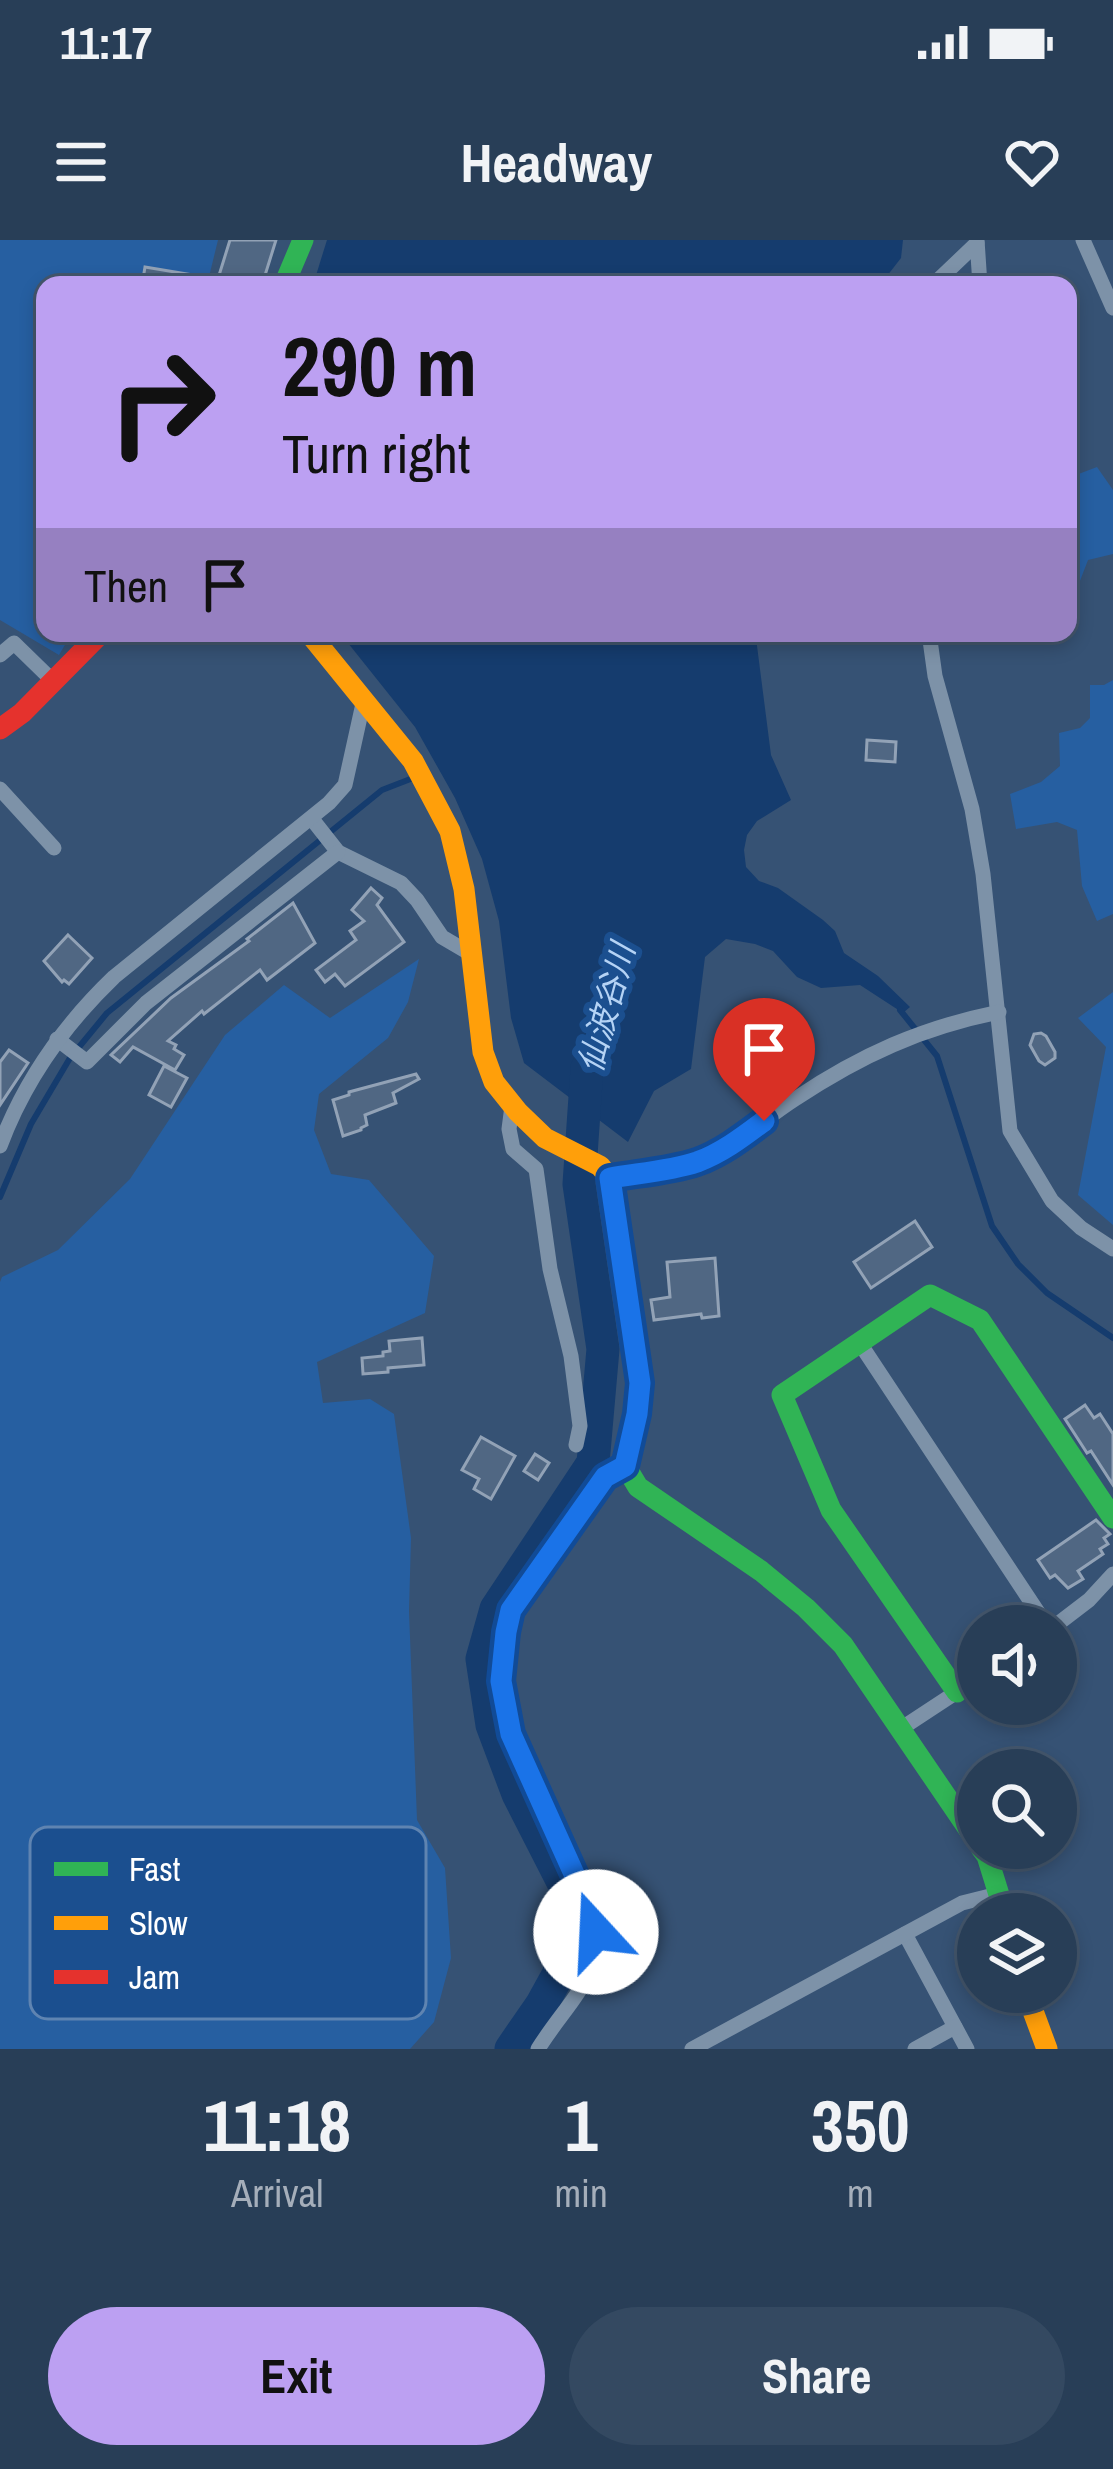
<!DOCTYPE html>
<meta charset="utf-8">
<style>
body{margin:0;font-family:"Archivo Narrow","Noto Sans JP",sans-serif;background:#344961;color:#f1f3f6;height:100vh;display:flex;flex-direction:column;font-size:45px;white-space:nowrap}
*{box-sizing:border-box;margin:0}
p{font-size:39px;color:#a5aeba}
.icon{flex:none;width:66px;height:66px;fill:none;stroke:currentColor;stroke-width:2;stroke-linecap:round;stroke-linejoin:round}
.map{position:relative;height:1809px;overflow:hidden}
.side{display:flex;flex-direction:column;background:#283e57;flex:1}
.side>*{flex:none}
.banner{position:absolute;left:36px;top:36px;width:1041px;height:366px;border-radius:24px;box-shadow:0 6px 18px #0003,0 0 0 3px #44576d;background:#bca0f2;color:#111;overflow:hidden}
.buttons{position:absolute;left:957px;top:1365px;display:grid;gap:24px}
.buttons a{display:grid;place-items:center;width:120px;height:120px;border-radius:50%;background:#283e57;box-shadow:0 6px 18px #0003,0 0 0 3px #44576d;font-size:60px}
.pin{position:absolute;display:grid;place-items:center;width:102px;height:102px;color:#fff;margin:-123px -51px;border-radius:50% 50% 50% 0;rotate:-45deg;box-shadow:0 0 12px #0007}
.pin .icon{rotate:45deg}
.me{position:absolute;width:132px;margin:-66px;rotate:340deg;stroke-linejoin:round;filter:drop-shadow(0 0 9px #0008)}
.turn{display:flex;align-items:center;gap:42px;height:252px;padding:0 48px;font-size:54px}
.turn .icon{width:156px;height:156px;stroke-width:2.5}
.turn b{display:block;font-size:84px;line-height:102px}
.then{display:flex;align-items:center;height:114px;padding:0 48px;background:#0003;gap:24px;font-size:45px}
.eta{display:flex;justify-content:space-evenly;align-items:center;height:204px;text-align:center}
.eta b{font-size:72px;font-weight:800;line-height:84px}
.primary-button{display:flex;gap:24px;margin-top:auto;padding:24px 48px}
.primary-button a{flex:1;height:138px;border-radius:72px;background:#bca0f2;color:#111;font-size:48px;font-weight:800;line-height:138px;text-align:center}
.primary-button a+a{background:#344961;color:#f1f3f6}
.status{display:flex;justify-content:space-between;align-items:center;height:84px;padding:0 60px;background:#283e57;direction:ltr}
.status svg{height:33px;fill:currentColor}
header{display:flex;justify-content:space-between;align-items:center;height:156px;padding:0 48px;background:#283e57;font-size:54px;font-weight:800}
.map>svg:first-child{display:block}
.green{fill:#265fa1}
.water{fill:#153c6e}
.lines{fill:none;stroke-linecap:round;stroke-linejoin:round}
.stream{stroke:#153c6e;stroke-width:6}
.river{stroke:#153c6e;stroke-width:33}
.building{fill:#506783;stroke:#92a2b6;stroke-width:3}
.street{stroke:#7d92a8;stroke-width:15}
.fast{stroke:#30b455;stroke-width:21}
.slow{stroke:#ff9f0a;stroke-width:21}
.jam{stroke:#e5322d;stroke-width:21}
.route-casing{stroke:#114b97;stroke-width:30}
.route{stroke:#1a73e8;stroke-width:21}
.labels{text-anchor:middle;dominant-baseline:central;stroke-width:12;stroke-linejoin:round;paint-order:stroke}
.water-label{font-size:33px;font-style:italic;fill:#b5d3f5;stroke:#1b4f8f}
.key{fill:#1b4f8f;stroke:#5f84b1;stroke-width:3}
.key-label{font-size:33px;fill:#fff}
</style>
<div class="status"><b>11:17</b><svg viewBox="0 0 49 12"><path d="M0 12V9h3v3zM5 12V6h3v6zM10 12V3h3v9zM15 12V0h3v12zM26 1h20v11H26zM47 4h2v5h-2z"/></svg></div>
<header><svg class="icon" aria-label="menu" viewBox="0 0 24 24"><path d="M4 6h16M4 12h16M4 18h16"/></svg>Headway<svg class="icon" aria-label="heart" viewBox="0 0 24 24"><path d="M12 20l-8-8c-3-5 5-10 8-4 3-6 11-1 8 4z"/></svg></header>
<div class="map">
<svg width="1113" height="1809" viewBox="0 0 1113 1809">
<rect width="100%" height="100%" fill="#365274"/>
<g class="green">
<polygon points="0,0 218,0 207,45 45,45 45,393 72,393 59,415 0,380"/>
<polygon points="1097,227 1113,250 1113,314 1088,320 1068,372 1068,238"/>
<polygon points="981,393 1053,393 1045,404 1016,404 981,397"/>
<polygon points="1113,440 1113,674 1097,681 1082,646 1077,590 1057,582 1016,589 1010,554 1041,542 1060,526 1059,493 1080,488 1090,478 1090,445 1104,445"/>
<polygon points="419,719 408,762 388,798 319,854 314,890 331,934 369,940 434,1016 425,1073 317,1122 323,1163 370,1159 394,1174 411,1298 409,1371 417,1580 445,1628 451,1718 434,1782 410,1809 0,1809 0,1042 2,1037 58,1010 130,939 225,795 284,745 330,778"/>
<polygon points="1113,752 1113,985 1078,955 1106,807 1078,778"/>
</g>
<g class="water">
<polygon points="327,0 903,0 901,18 880,45 313,45"/>
<polygon points="340,393 758,393 756,398 771,515 791,560 757,581 747,595 744,610 746,627 759,641 778,648 823,680 835,691 844,713 878,736 910,767 903,773 860,745 821,748 797,737 773,711 755,704 726,699 705,717 691,829 654,851 628,902 524,823 511,778 499,681 482,619 455,558 415,487"/>
</g>
<g class="lines">
<g class="stream">
<polyline points="900,770 937,816 992,986 1018,1024 1047,1053 1113,1098"/>
<polyline points="0,957 31,884 70,818 107,773 382,550 413,538"/>
</g>
<polyline class="river" points="511,1809 542,1764 580,1695 565,1646 518,1554 492,1485 482,1419 496,1369 593,1223 603,1109 579,944 587,828"/>
</g>
<g class="building">
<polygon points="230,0 276,0 262,45 216,45"/>
<polygon points="145,27 205,37 204,45 142,45"/>
<polygon points="867,500 896,502 895,522 866,520"/>
<polygon points="371,648 382,658 377,665 404,702 345,746 335,734 325,742 316,730 356,700 350,691 364,681 352,670"/>
<polygon points="293,663 315,703 267,740 260,730 204,774 202,771 168,801 176,805 174,809 184,815 175,830 133,807 120,822 111,815 171,758 249,701 247,699"/>
<polygon points="68,695 92,718 69,744 64,740 62,742 44,721"/>
<polygon points="1041,793 1046,796 1055,812 1055,818 1045,825 1039,821 1030,805 1034,794"/>
<polygon points="9,810 28,823 0,865 0,822"/>
<polygon points="164,826 187,838 171,867 149,855"/>
<polygon points="416,834 419,839 393,853 396,863 365,875 367,885 361,888 361,890 343,896 333,860 349,855 349,852"/>
<polygon points="915,981 932,1007 871,1048 854,1022"/>
<polygon points="715,1018 719,1076 702,1078 701,1074 654,1080 651,1060 670,1057 667,1022"/>
<polygon points="422,1098 424,1125 388,1128 388,1132 363,1134 362,1118 383,1116 383,1112 390,1111 389,1101"/>
<polygon points="1085,1165 1094,1178 1100,1174 1113,1194 1113,1245 1091,1211 1087,1213 1065,1179"/>
<polygon points="481,1197 515,1216 491,1259 474,1249 479,1239 462,1230"/>
<polygon points="535,1214 549,1223 538,1240 524,1231"/>
<polygon points="1096,1280 1110,1294 1104,1298 1108,1304 1100,1309 1103,1314 1078,1331 1083,1339 1068,1348 1055,1335 1050,1338 1038,1320"/>
</g>
<g class="lines">
<g class="street">
<polyline points="977,0 980,45"/>
<polyline points="1083,0 1113,68"/>
<polyline points="933,45 977,3"/>
<polyline points="929,393 935,436 972,569 983,634 1010,891 1052,961 1081,988 1113,1009"/>
<polyline points="0,415 14,403 54,442"/>
<polyline points="0,549 54,608"/>
<polyline points="312,579 338,612 401,643 417,660 442,697 471,714"/>
<polyline points="57,799 87,822 146,763 338,612"/>
<polyline points="512,866 509,889 513,909 536,929 550,1029 571,1116 580,1186 576,1205"/>
<path d="M 0,906 C 24,842 65,784 114,737 L 329,563 L 345,545 L 364,459"/>
<path d="M 610,938 C 640,933 673,932 702,920 C 736,905 764,879 795,859 C 861,815 921,788 999,772"/>
<polyline points="859,1102 1047,1386"/>
<polyline points="1055,1386 1089,1360 1113,1334"/>
<polyline points="902,1488 978,1438"/>
<polyline points="905,1694 967,1809"/>
<path d="M 538,1809 C 571,1756 608,1736 589,1667 L 511,1494 L 501,1441 L 505,1392 L 511,1370 L 605,1237 L 625,1226"/>
<polyline points="692,1809 962,1663 998,1654"/>
<polyline points="915,1809 955,1787"/>
</g>
<g class="fast">
<polyline points="284,45 303,0"/>
<polyline points="626,1227 638,1247 761,1331 806,1368 843,1405 978,1603"/>
<polyline points="957,1452 831,1270 782,1155 930,1055 980,1080 1113,1278"/>
<polyline points="981,1608 987,1616 1005,1674"/>
</g>
<g class="slow">
<polyline points="309,393 413,521 450,591 464,649 483,812 494,842 518,872 545,898 600,926 610,938 640,1143 637,1174 626,1227"/>
<polyline points="1026,1752 1047,1809"/>
</g>
<polyline class="jam" points="0,489 22,473 101,393"/>
</g>
<g class="lines">
<defs>
<path id="route" d="M 596,1692 L 589,1667 L 511,1494 L 501,1441 L 506,1392 L 511,1370 L 605,1237 L 625,1226 L 637,1174 L 640,1143 L 610,938 C 639,933 670,931 697,922 C 722,913 744,896 764,881"/>
</defs>
<use href="#route" class="route-casing"/>
<use href="#route" class="route"/>
</g>
<g class="labels">
<g class="water-label">
<text transform="translate(606 768) rotate(-75)">仙波谷川</text>
</g>
</g>
<rect x="30" y="1587" width="396" height="192" rx="18" class="key"/>
<rect x="54" y="1622" width="54" height="14" fill="#30b455"/>
<rect x="54" y="1676" width="54" height="14" fill="#ff9f0a"/>
<rect x="54" y="1730" width="54" height="14" fill="#e5322d"/>
<g class="key-label">
<text x="129" y="1641">Fast</text>
<text x="129" y="1695">Slow</text>
<text x="129" y="1749">Jam</text>
</g>
</svg>
<div class="buttons">
<a><svg class="icon" aria-label="sound" viewBox="0 0 24 24"><path d="M4 9h4l5-4v14l-5-4H4zM17 9q2 3 0 6"/></svg></a>
<a><svg class="icon" aria-label="search" viewBox="0 0 24 24"><circle cx="10" cy="10" r="6"/><path d="M15 15l6 6"/></svg></a>
<a><svg class="icon" aria-label="layers" viewBox="0 0 24 24"><path d="M12 4l9 5-9 5-9-5zM3 14l9 5 9-5"/></svg></a>
</div>
<div class="pin" style="left:764px;top:881px;background:#d93025"><svg class="icon" aria-label="arrive" viewBox="0 0 24 24"><path d="M6 21V4h12l-3 4 3 4H6"/></svg></div>
<svg class="me" style="left:596px;top:1692px" viewBox="-20 -20 40 40"><circle r="19" fill="#fff"/><path d="M0-13L10 11 0 6-10 11z" fill="#1a73e8"/></svg>
<div class="banner">
<div class="turn"><svg class="icon" aria-label="right" viewBox="0 0 24 24"><path d="M7 20v-9h11M14 6l5 5-5 5"/></svg><div><b>290 m</b>Turn right</div></div>
<div class="then">Then<svg class="icon" aria-label="arrive" viewBox="0 0 24 24"><path d="M6 21V4h12l-3 4 3 4H6"/></svg></div>
</div>
</div>
<section class="side">
<div class="eta">
<div><b>11:18</b><p>Arrival</p></div>
<div><b>1</b><p>min</p></div>
<div><b>350</b><p>m</p></div>
</div>
<div class="primary-button"><a>Exit</a><a>Share</a></div>
</section>
